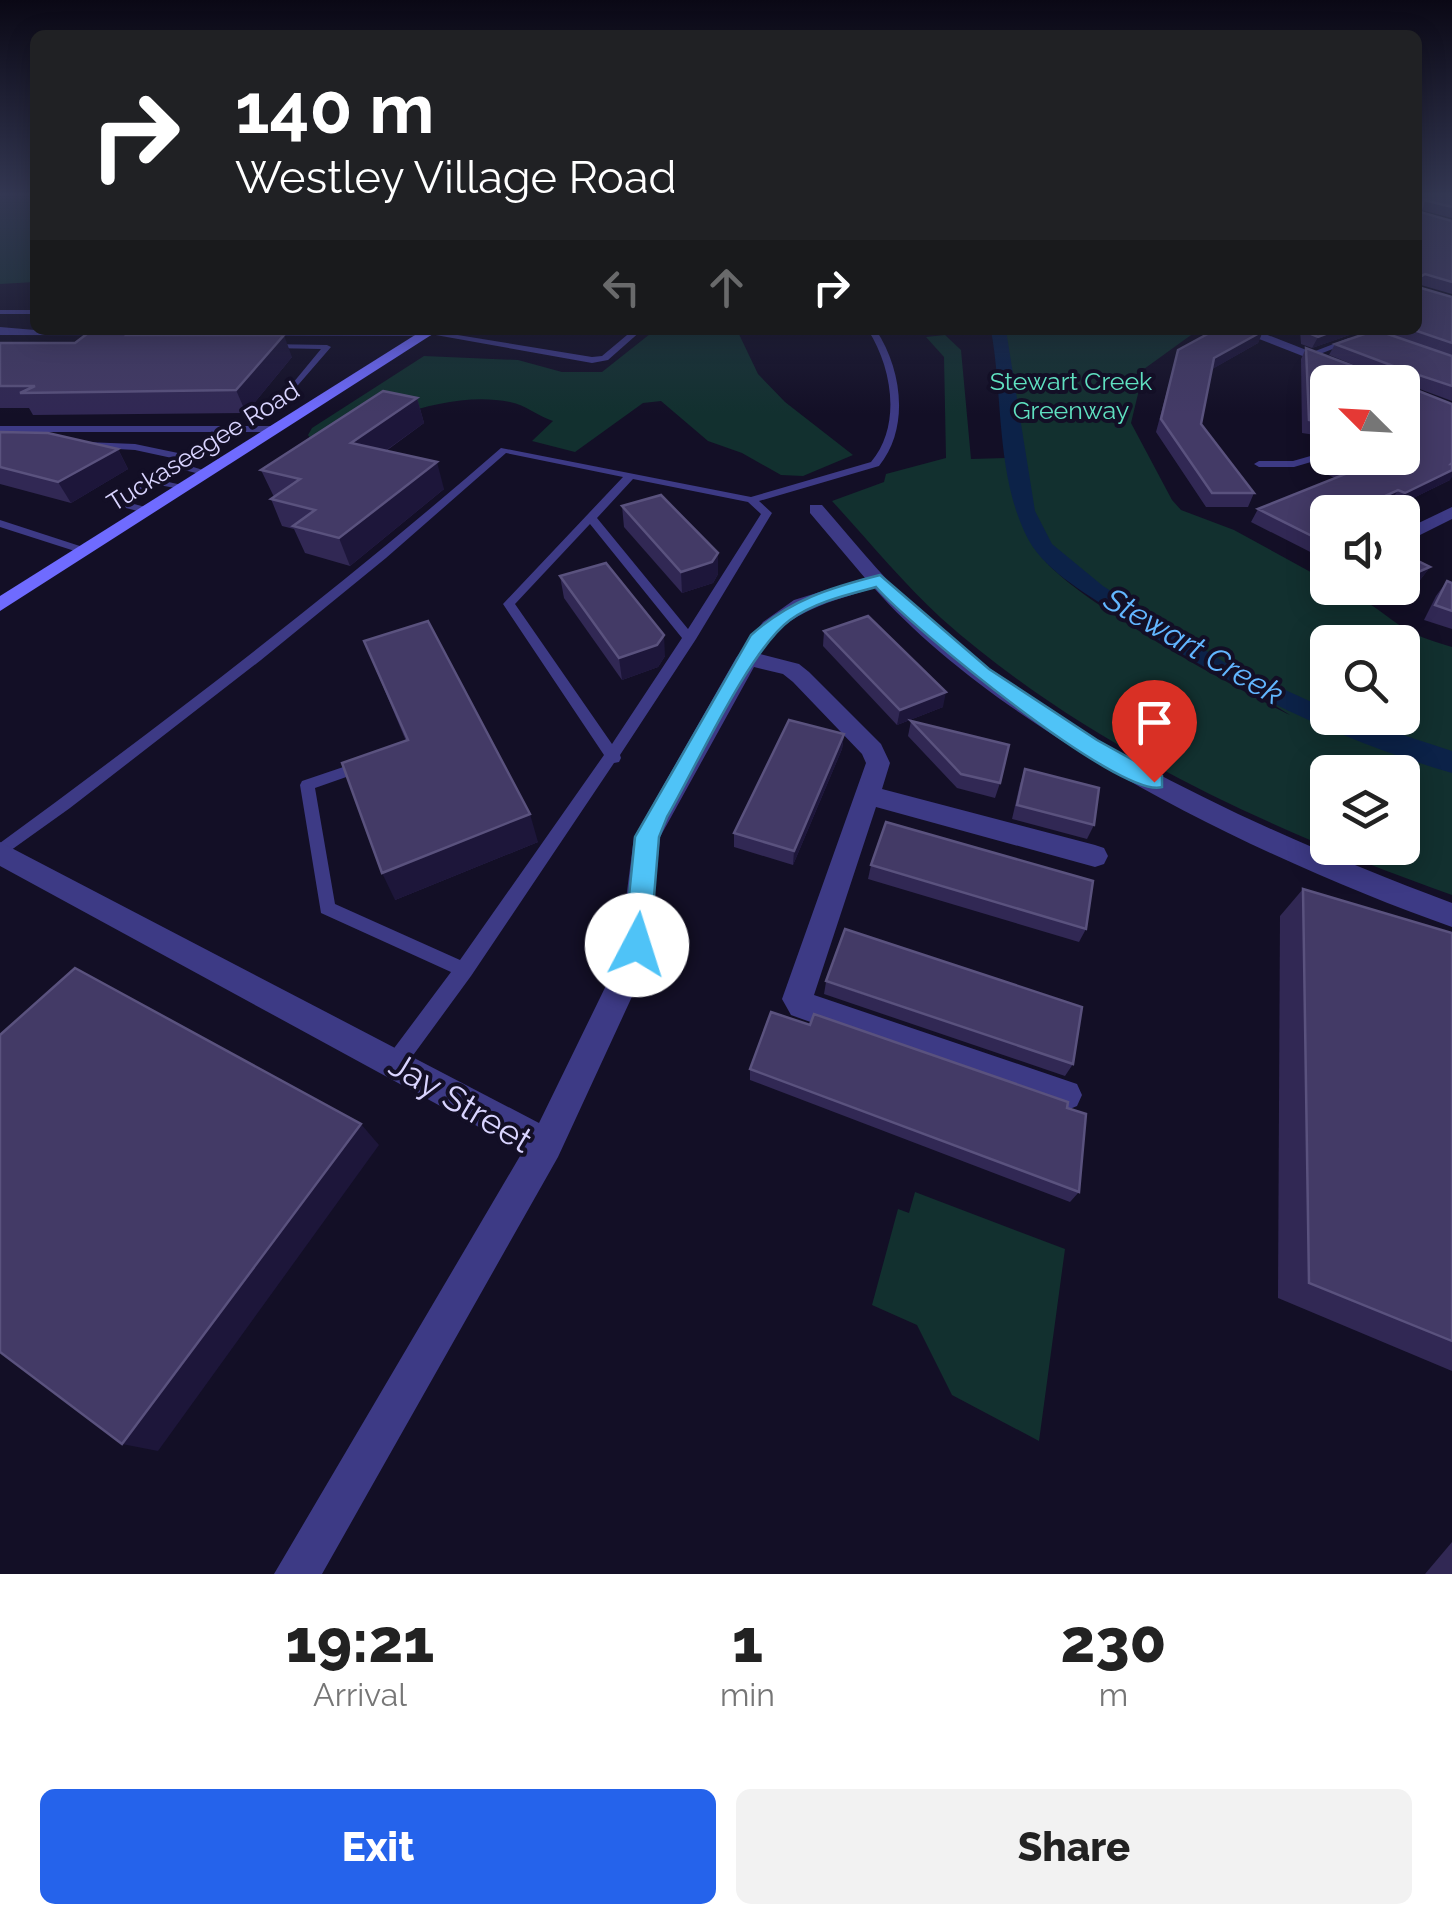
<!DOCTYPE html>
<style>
body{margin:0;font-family:Raleway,sans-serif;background:#f2f2f2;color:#222;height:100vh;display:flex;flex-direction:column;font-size:38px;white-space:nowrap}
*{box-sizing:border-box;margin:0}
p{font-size:32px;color:#767676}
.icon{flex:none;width:55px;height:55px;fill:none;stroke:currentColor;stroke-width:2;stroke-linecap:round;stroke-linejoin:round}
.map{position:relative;height:1574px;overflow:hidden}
.drawer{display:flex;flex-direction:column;background:#fff;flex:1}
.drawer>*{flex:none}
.top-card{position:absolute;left:30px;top:30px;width:1392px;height:305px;border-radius:15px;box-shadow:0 5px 25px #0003;background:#202124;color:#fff;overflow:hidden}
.needle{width:65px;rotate:294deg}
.tools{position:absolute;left:1310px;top:365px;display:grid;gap:20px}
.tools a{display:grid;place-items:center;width:110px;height:110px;border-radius:15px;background:#fff;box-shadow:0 5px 25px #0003;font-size:50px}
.pin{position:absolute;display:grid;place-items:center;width:85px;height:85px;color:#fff;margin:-102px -42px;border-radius:50% 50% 50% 0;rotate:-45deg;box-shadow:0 0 10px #0007}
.pin .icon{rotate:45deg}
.me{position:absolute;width:110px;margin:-55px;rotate:5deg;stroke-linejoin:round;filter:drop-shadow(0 0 8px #0008)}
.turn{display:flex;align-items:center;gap:35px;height:210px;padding:0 40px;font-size:45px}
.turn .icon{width:130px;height:130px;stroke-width:2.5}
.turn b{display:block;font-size:70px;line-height:85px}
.lanes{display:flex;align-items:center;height:95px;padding:0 40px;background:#0003;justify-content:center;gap:50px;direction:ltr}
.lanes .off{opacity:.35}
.eta{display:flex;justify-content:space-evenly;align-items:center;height:170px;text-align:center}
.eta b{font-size:60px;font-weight:800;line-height:70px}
.cta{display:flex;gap:20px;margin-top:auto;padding:20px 40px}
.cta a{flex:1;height:115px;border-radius:15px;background:#2563eb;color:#fff;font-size:40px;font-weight:800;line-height:115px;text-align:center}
.cta a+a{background:#f2f2f2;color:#222}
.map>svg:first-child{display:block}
.green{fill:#12302f;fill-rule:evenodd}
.water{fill:#0c2248}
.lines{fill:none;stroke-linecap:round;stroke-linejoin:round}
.lane{fill:#3d3a85;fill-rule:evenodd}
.street{fill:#3d3a85;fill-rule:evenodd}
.secondary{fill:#6f6bff;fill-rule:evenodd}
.wall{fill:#312854}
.shaded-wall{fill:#1d163a}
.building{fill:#433a66;stroke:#5a527e;stroke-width:2.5}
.route{fill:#4fc3f7;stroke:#337fa1;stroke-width:2.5}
.labels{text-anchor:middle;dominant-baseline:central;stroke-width:8;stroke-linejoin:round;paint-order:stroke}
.far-park-label{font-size:25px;fill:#5fe0c0;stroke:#130f26}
.far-street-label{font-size:25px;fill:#d9d4ff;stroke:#130f26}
.water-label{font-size:32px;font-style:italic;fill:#62b6ff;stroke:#130f26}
.near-street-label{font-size:35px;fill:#d9d4ff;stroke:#130f26}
</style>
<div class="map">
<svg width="1452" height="1574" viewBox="0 0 1452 1574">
<rect width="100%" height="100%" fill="#130f26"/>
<g class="green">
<polygon points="0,194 35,194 35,282 0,284"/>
<path d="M 655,330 L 737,330 L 758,374 L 785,402 L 853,455 L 803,476 L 781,475 L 742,453 L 708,441 L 661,401 L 643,403 L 575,452 L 532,441 L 553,421 C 537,416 526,405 510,402 C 447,389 374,425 314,444 L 308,435 L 312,428 L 424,356 L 518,360 L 562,372 L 602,372 Z"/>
<path d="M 997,330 L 1198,330 L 1144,369 L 1131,423 L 1172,500 L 1181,510 L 1234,530 L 1327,581 L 1328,588 C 1360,588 1386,620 1413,633 C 1425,639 1439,643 1452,647 L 1452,895 C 1271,830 1086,747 941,618 C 902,582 868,540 832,501 L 884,482 L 886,474 L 946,458 L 944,357 L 926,337 L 945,335 L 961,350 L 971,459 L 1006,458 C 1012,492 1020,522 1038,552 C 1067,597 1237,689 1290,715 L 1102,597 L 1040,537 L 1010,436 ZM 1328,642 L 1402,642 L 1402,718 L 1328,718 ZM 1328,772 L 1402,772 L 1402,848 L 1328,848 Z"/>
<polygon points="915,1192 1065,1249 1039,1441 952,1395 917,1325 872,1305 898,1209 909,1213"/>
</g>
<path class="water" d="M 991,330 L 1006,330 L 1035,511 L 1052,544 L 1103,586 L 1224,662 L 1327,709 L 1328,718 L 1351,718 L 1452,751 L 1452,773 C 1329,737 1222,682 1116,613 C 1084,592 1041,569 1025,533 C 996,471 1003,396 991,330 Z"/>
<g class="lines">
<g class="lane">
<rect x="0" y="310" width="35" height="4"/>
<polygon points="427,330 592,357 602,356 633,330 642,330 608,360 592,363 430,334 427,334"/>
<path d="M 868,330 L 876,330 C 902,369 910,428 879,466 L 759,501 L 772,513 L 696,639 L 620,755 L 621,758 L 619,762 L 614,763 L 471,976 L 403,1069 L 396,1071 L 389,1069 L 386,1062 L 389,1055 L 451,972 L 321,913 L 300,785 L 302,781 L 364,760 L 369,761 L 371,765 L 369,769 L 315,788 L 335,904 L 460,960 L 604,755 L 503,604 L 623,477 L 506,453 L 386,558 L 261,660 L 70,808 L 0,858 L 0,843 C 172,717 340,588 501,448 L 751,497 L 871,462 C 902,426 892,367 868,330 ZM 633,479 L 748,502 L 761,514 L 688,629 L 597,518 ZM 590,524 L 682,638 L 612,744 L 515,604 Z"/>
<polygon points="1349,338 1356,340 1312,357 1305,355"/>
<polygon points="268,344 327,345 331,347 292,392 288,389 321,349 271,348 268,348"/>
<polygon points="0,426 277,426 282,429 277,432 0,432"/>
<polygon points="86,442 135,444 178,453 183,456 180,463 213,473 208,476 176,468 159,480 187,486 187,490 153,484 131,499 134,504 153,509 154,511 149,514 126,508 120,498 170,463 172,458 135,450 83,447 83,443"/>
<polygon points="1328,451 1328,457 1294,467 1259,467 1254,464 1259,461 1293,461"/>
<polygon points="0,520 89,549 91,551 85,554 81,553 0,527"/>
</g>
<g class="street">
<polygon points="0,327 35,330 437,332 430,336 0,335"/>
<polygon points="1236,330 1255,330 1388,382 1369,382"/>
<path d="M 810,505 L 822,505 C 858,546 890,587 930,622 C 1074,747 1275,837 1452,903 L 1452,927 C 1267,862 1004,735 874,588 C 830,602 785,611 760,654 L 799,664 L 809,672 L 881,744 L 890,763 L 882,789 L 1095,845 L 1104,848 L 1108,856 L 1104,864 L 1095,867 L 876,807 L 814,995 L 1077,1084 L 1082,1095 L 1077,1106 L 1065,1111 L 802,1019 L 791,1015 L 782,999 L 866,763 L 862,754 L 793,682 L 783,674 L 754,667 L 660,837 L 648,962 L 558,1157 L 322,1574 L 274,1574 L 523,1151 L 0,866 L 0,842 L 539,1123 L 618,961 L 634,837 L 736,658 L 763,622 L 794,600 L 865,578 L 810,513 Z"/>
<polygon points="1452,507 1452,519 1402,544 1402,531"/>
</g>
<polygon class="secondary" points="423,330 439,330 0,611 0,596"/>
</g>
<g class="wall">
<polygon points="1452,194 1452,218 1421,210 1420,212 1452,221 1452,294 1421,285 1421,288 1452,297 1452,401 1406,384 1450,480 1397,506 1390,503 1328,512 1328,561 1251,522 1258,509 1335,478 1319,471 1326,458 1402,458 1402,382 1328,382 1328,437 1302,433 1301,359 1306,348 1377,374 1329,355 1335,344 1374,330 1418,330 1418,196"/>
<polygon points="1215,330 1280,330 1274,333 1263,331 1258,343 1212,369 1201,424 1254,493 1248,507 1206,507 1156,432 1178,350"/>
<polygon points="1300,330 1353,330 1352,334 1312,348 1301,344"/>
<polygon points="144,335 292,357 246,413 33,415 29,408 0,408 0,343 75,343"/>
<polygon points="417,398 424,423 386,451 444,489 350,566 305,553 294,529 282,526 271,499 274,497 261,470"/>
<polygon points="0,432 118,449 128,469 71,503 0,484"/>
<polygon points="622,506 718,574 713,583 682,593 624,527"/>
<polygon points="1430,567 1420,580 1390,594 1378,588 1402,588"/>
<polygon points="560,576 665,656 658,667 622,680 564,598"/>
<polygon points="1447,581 1452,583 1452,629 1424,620 1436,596"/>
<polygon points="824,631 943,707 897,725 823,646"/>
<polygon points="364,641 538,842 395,900 406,741"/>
<polygon points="911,721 1000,783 995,798 957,788 908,736"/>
<polygon points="844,734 842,749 793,865 734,847 734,833"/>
<polygon points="1025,769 1094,825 1087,839 1012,819 1020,784"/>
<polygon points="871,865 1086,929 1079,942 868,879"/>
<polygon points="1303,889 1452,933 1452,1371 1278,1298 1280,916"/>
<polygon points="826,982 1073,1064 1065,1076 824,994"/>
<polygon points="750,1069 1079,1192 1070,1202 750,1080"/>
<polygon points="1452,1542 1452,1574 1425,1574"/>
</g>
<g class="shaded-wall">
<polygon points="133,330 142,330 149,345 127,335"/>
<polygon points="1336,330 1353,330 1352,334 1312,348 1318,337"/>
<polygon points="1263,331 1258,343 1209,371 1214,358"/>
<polygon points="284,335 292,357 246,413 236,390"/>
<polygon points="417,398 424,423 360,469 351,443"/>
<polygon points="118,449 128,469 71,503 58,482"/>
<polygon points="437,462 444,489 350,566 339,538"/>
<polygon points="1452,463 1452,477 1450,480 1397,506 1405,493"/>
<polygon points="1398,490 1390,503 1369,512 1350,512"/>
<polygon points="718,553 718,574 713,583 682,593 681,572"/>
<polygon points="1430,567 1420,580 1390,594 1394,588 1402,588 1402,579"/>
<polygon points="664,635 665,656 658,667 622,680 619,658"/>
<polygon points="946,692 943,707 897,725 900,710"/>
<polygon points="844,734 842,749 793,865 794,851"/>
<polygon points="530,814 538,842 395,900 382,873"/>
<polygon points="361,1124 379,1145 158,1451 122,1444"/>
</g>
<g class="building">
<polygon points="1426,194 1452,194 1452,207 1424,200 1420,212 1452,221 1452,282 1425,274 1420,277 1421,288 1452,297 1452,343 1414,330 1418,330 1418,196"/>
<polygon points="92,330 133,330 127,335 284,335 236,390 20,393 35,386 0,386 0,343 75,343"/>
<polygon points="1215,330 1263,331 1214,358 1201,424 1254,493 1212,493 1161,419 1178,350"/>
<polygon points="1306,330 1336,330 1318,337 1306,332"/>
<polygon points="1376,330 1452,356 1452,386 1410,372 1405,375 1406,386 1452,404 1452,463 1451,464 1452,464 1452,470 1405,493 1398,490 1350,512 1328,512 1328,544 1258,509 1353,471 1326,458 1402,458 1402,382 1328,382 1328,424 1309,420 1306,348 1374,374 1395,374 1396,367 1335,344"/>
<polygon points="383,391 417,398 351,443 437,462 339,538 293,526 315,510 271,499 300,479 261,470"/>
<polygon points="0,432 48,433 118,449 58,482 0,467"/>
<polygon points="661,495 718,553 712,562 681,572 622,506"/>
<polygon points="1402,553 1430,567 1402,579"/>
<polygon points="606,563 664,635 657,645 619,658 560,576"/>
<polygon points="1447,581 1452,583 1452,611 1435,605"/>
<polygon points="868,616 946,692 900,710 824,631"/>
<polygon points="428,621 530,814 382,873 342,763 408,740 364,641"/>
<polygon points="789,720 844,734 794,851 734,833"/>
<polygon points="911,721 1009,745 1000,783 961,774"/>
<polygon points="1025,769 1099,788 1094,825 1017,805"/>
<polygon points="886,822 1093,881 1086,929 871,865"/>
<polygon points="1303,889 1452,933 1452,1341 1309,1283"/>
<polygon points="845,929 1082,1007 1073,1064 826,981"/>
<polygon points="75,968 361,1124 122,1444 0,1352 0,1035"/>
<polygon points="771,1012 810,1025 814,1014 1068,1102 1067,1108 1086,1114 1079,1192 750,1069"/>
</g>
<linearGradient id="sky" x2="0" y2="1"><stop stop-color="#0a0815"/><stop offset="0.47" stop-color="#333752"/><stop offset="1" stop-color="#333752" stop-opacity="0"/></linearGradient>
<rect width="1452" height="414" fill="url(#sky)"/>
<path class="route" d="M 880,575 L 989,669 L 1097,740 L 1162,776 L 1162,787 C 1120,800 909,625 876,587 C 846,595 815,602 790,620 C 749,650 695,769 667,817 L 659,837 L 650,945 L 646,953 L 627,953 L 624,945 L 635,837 L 751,635 C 790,600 829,588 880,575 Z"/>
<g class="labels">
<g class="far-park-label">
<text x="1071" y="381">Stewart Creek<tspan x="1071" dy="29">Greenway</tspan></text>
</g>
<g class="far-street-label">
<text transform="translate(203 446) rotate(-32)">Tuckaseegee Road</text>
</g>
<g class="water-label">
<text transform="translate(1194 646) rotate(30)">Stewart Creek</text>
</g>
<g class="near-street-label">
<text transform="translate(461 1102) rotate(31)">Jay Street</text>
</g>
</g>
</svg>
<div class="tools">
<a><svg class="needle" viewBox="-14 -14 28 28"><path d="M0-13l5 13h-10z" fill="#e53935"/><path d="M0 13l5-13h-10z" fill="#767676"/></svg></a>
<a><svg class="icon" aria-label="sound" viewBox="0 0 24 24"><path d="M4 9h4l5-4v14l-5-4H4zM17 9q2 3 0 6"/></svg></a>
<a><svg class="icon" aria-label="search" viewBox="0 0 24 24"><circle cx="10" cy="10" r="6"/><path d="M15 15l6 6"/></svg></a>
<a><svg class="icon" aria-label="layers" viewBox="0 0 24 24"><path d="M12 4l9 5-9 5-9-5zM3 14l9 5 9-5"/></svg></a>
</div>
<div class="pin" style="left:1154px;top:782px;background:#d93025"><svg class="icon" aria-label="arrive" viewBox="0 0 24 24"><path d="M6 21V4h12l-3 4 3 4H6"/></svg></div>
<svg class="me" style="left:637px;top:945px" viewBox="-20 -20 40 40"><circle r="19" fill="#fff"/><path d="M0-13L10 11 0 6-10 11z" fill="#4fc3f7"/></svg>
<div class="top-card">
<div class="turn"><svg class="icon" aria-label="right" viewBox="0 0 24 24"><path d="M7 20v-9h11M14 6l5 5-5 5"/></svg><div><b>140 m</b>Westley Village Road</div></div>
<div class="lanes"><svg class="icon off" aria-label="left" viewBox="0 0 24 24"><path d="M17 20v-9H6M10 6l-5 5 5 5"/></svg><svg class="icon off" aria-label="ahead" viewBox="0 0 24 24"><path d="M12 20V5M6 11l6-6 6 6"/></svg><svg class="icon" aria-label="right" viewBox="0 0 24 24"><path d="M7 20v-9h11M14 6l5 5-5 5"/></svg></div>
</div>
</div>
<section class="drawer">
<div class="eta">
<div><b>19:21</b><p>Arrival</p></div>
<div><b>1</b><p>min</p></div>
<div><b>230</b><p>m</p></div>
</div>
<div class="cta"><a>Exit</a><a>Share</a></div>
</section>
